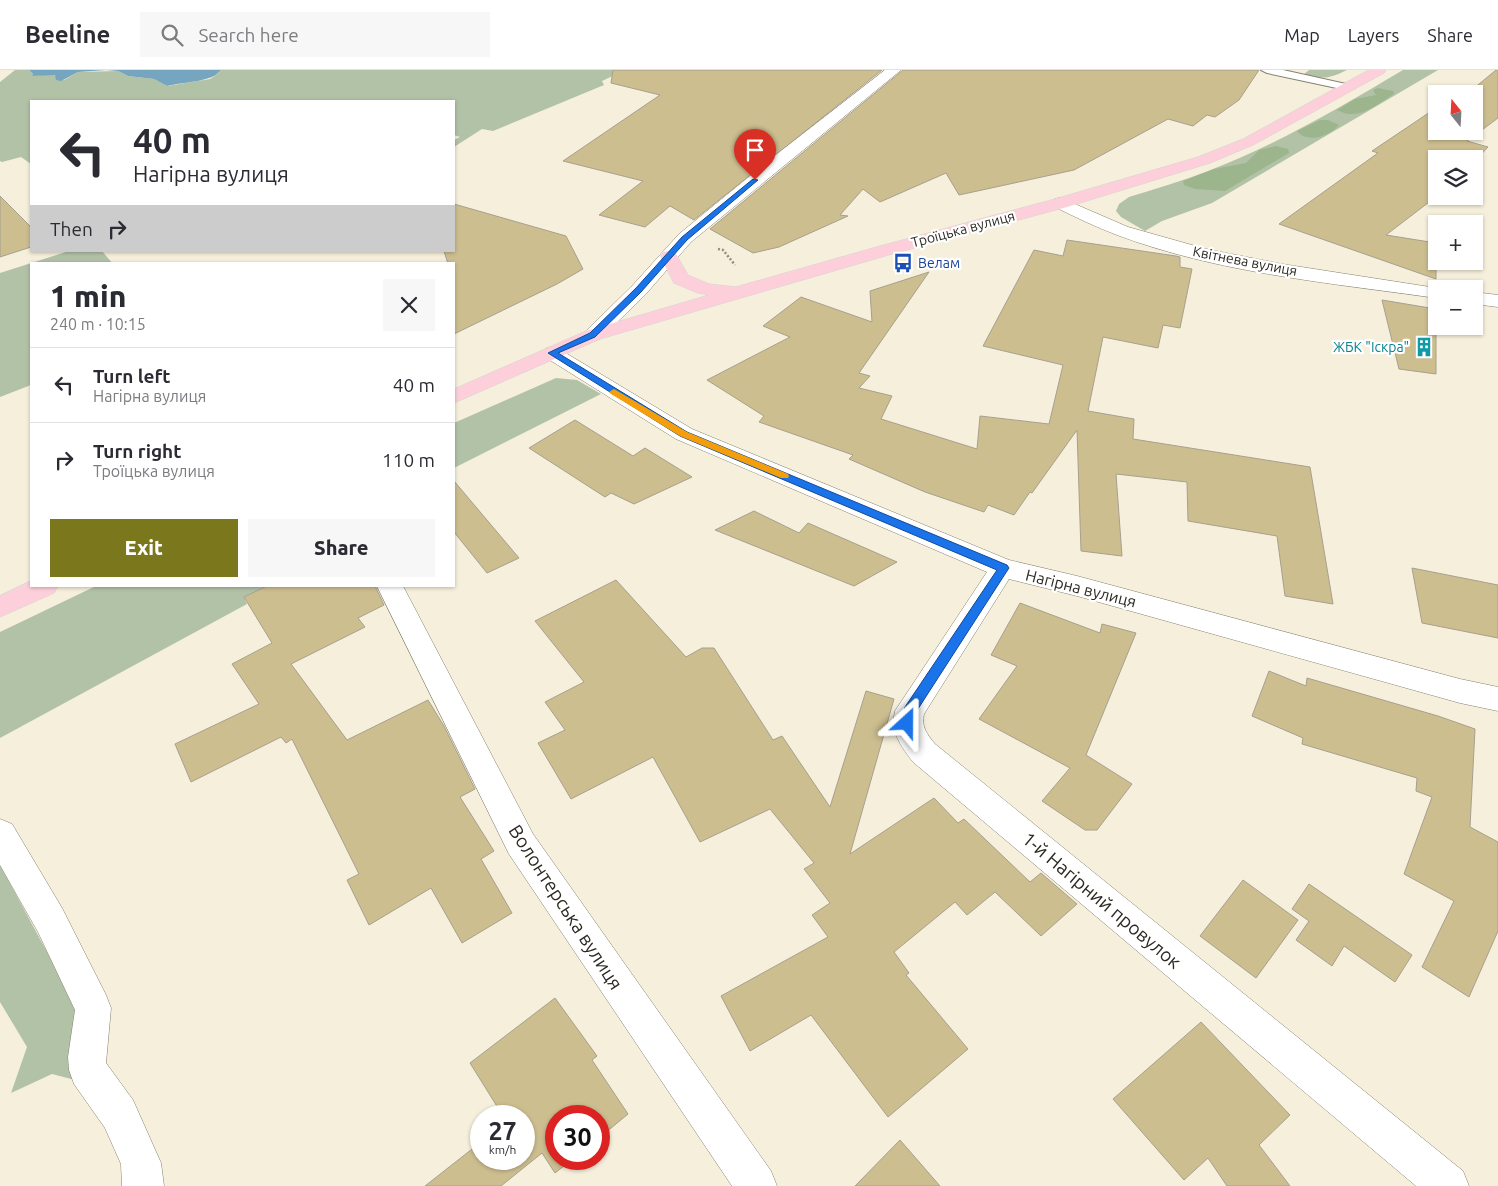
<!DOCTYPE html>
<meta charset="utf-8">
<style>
body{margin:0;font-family:Ubuntu,sans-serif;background:#f7f7f7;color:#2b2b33;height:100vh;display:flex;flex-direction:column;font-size:19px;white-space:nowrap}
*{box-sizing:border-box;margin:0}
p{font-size:16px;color:#7c7c81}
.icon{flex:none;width:28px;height:28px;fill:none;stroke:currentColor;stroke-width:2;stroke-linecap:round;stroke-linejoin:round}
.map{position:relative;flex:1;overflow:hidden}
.panel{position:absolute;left:30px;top:192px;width:425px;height:325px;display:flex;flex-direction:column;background:#fff;border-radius:0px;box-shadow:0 1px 4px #0004}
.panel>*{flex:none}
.hud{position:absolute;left:30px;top:30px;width:425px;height:152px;border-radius:0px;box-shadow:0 1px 4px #0004;background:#fff;color:#2b2b33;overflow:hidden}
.needle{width:32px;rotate:342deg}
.fabs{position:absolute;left:1428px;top:15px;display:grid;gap:10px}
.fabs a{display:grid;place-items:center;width:55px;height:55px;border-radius:0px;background:#fff;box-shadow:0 1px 4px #0004;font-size:25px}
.speed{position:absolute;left:470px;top:1035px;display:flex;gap:10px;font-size:25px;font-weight:700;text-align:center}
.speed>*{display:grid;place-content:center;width:65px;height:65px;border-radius:50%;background:#fff;box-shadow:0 1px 4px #0004;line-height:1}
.speed small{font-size:12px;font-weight:400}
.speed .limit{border:8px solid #d22;background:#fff;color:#111}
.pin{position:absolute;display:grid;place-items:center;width:42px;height:42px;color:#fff;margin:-51px -21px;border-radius:50% 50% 50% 0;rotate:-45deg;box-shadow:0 0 5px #0007}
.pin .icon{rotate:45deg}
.me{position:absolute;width:55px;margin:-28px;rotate:24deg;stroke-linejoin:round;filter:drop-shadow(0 0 4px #0008)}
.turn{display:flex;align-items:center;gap:18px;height:105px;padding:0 20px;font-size:22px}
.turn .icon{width:65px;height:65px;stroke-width:2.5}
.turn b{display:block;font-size:35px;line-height:42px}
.then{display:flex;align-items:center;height:48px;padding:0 20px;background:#0003;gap:10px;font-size:19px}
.round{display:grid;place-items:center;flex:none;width:52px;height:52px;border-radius:0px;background:#f7f7f7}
.summary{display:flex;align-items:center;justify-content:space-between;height:85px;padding:0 20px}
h1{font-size:30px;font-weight:800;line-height:38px}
.button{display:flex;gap:10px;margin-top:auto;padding:10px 20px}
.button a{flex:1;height:58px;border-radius:0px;background:#7a771d;color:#fff;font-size:20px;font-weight:800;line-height:58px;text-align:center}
.button a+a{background:#f7f7f7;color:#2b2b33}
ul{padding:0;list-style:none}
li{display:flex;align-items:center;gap:15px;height:75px;padding:0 20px;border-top:1px solid #e1e1e2}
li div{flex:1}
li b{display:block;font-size:19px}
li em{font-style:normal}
header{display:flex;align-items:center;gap:30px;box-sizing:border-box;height:70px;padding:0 25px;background:#fff;border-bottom:1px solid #e1e1e2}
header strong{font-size:24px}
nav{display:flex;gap:28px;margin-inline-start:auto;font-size:18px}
.search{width:350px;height:45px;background:#f7f7f7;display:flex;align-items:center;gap:12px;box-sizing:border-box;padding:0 18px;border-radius:0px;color:#7c7c81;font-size:19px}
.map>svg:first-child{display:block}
.green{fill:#b2c2a7}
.forest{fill:#9db58c}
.water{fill:#76a5bf}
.building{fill:#cdbe90;stroke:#a6a08e}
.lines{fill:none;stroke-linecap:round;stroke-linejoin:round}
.service-casing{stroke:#868170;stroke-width:2}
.minor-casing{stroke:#868170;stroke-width:1}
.tertiary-casing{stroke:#868170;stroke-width:1}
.primary-casing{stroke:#d5d4d3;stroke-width:1}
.path{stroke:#8f8b7e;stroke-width:2.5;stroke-dasharray:2 2;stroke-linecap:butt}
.service{fill:#fff;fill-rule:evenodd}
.minor{fill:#fff;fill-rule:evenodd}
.tertiary{fill:#fff;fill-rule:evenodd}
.primary{fill:#fdcfda;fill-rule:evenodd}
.route{fill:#1a73e8;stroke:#114b97}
.slow{fill:#f59e0b}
.labels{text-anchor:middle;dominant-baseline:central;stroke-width:4.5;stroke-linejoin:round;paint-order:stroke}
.far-street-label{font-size:14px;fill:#2c2a23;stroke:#fff}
.far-transit-label{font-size:14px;fill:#164399;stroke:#fff;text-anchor:start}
.far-culture-label{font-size:14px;fill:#0d838f;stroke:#fff;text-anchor:end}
.street-label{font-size:16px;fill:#2c2a23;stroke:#fff}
.near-street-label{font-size:19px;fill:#2c2a23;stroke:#fff}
</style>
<header>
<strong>Beeline</strong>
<div class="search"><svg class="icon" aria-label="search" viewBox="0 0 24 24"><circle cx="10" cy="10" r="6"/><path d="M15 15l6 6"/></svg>Search here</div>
<nav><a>Map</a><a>Layers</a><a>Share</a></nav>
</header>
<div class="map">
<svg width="1498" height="1116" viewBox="0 0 1498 1116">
<rect width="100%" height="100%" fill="#f5efdc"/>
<g class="green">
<polygon points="15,0 29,0 33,4 32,6 52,4 64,10 78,2 118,1 128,6 154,9 167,16 210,9 219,3 220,0 625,0 602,11 604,15 493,61 482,59 454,77 454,70 460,67 454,65 454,31 31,31 31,94 21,87 2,92 0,91 0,12"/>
<path d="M 1309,0 L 1347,0 C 1329,9 1323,9 1303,5 Z"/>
<path d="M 1403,0 L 1438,0 L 1212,133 L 1162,151 L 1145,161 L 1121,147 L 1116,141 L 1119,134 L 1129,127 C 1155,119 1182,111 1208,101 C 1276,75 1341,37 1403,0 Z"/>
<polygon points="69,181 102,181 113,194 31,194 31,315 0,327 0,203"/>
<polygon points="556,308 577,310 601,324 454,398 454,353"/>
<polygon points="96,516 267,516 244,527 247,534 0,668 0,562"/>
<polygon points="0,795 80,943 75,1010 52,1004 11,1023 27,977 0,932"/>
</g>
<g class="forest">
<path d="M 1378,18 L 1393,21 L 1394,24 C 1375,35 1359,52 1337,40 L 1355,29 L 1376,25 L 1373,20 Z"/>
<path d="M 1320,50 L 1328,50 L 1339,55 C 1330,66 1307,74 1297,61 Z"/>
<polygon points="1276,76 1288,79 1289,83 1225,121 1195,119 1184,115 1183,111 1214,99 1246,93 1259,80"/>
</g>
<path class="water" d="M 29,0 L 220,0 L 220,1 C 212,12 182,12 167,16 L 154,9 L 128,6 L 118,1 L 106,0 L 78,2 L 61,11 L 56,10 L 55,5 L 32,6 L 33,4 Z"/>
<g class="building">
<polygon points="613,0 882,0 694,150 670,136 645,157 599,145 643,111 563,91 660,25 611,13"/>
<polygon points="903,0 1259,0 1239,30 1215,47 1207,45 1193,56 1168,49 1074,100 959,125 946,103 880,132 863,119 840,145 848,146 779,177 753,183 710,159"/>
<polygon points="1496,0 1498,0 1498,48 1467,71 1488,77 1474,92 1474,89 1436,89 1437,126 1386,165 1436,173 1436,209 1279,154 1378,83 1372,81 1436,38 1436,61 1474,61 1474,24 1467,24"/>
<polygon points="0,126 31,157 31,177 0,187"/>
<polygon points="454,134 566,166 583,199 557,214 454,264 454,194 448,194 444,181 454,181"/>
<polygon points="1067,170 1176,186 1180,187 1180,197 1192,199 1180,258 1163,255 1158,278 1103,267 1088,341 1134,349 1133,369 1310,397 1333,534 1285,526 1277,466 1188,451 1187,412 1116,404 1122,486 1081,481 1077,360 1032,423 1030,422 1014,445 988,435 984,442 925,422 849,389 853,385 759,352 764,346 707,310 790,267 763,256 801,227 872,252 870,221 929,202 859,303 870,306 859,318 892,326 881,349 977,379 980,346 1049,354 1063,295 983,276 1034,180 1063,186"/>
<polygon points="1382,230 1436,239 1436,304 1399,299"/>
<polygon points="575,350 633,386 645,378 692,407 634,434 611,423 605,427 529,378"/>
<polygon points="454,411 519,488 487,503 454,462"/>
<polygon points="754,441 799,463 808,453 897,492 854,516 715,460"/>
<polygon points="1412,498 1498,515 1498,568 1422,553"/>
<polygon points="616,510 686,587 702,578 714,578 773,670 782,666 830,737 866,621 894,629 850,784 934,728 958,753 964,749 1030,812 1041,803 1077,834 1041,866 995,822 967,845 955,832 894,882 909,903 906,905 968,979 888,1047 811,945 750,981 721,926 828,867 812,845 830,833 804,799 814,793 770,739 700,772 653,687 571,729 538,673 565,660 545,632 584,612 535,551"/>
<polygon points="267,516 375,516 384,535 358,548 365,557 291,594 347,670 428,630 444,656 475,719 460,727 494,781 481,789 512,843 462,873 431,818 369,855 347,810 359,804 292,669 286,673 281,667 191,712 175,674 259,634 232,594 272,573 244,527"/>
<polygon points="1020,533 1100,563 1102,554 1136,563 1086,685 1132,714 1097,760 1085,760 1042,731 1070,698 979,649 1017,596 991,585"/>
<polygon points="1269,601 1306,616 1307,608 1438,646 1475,659 1470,757 1498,772 1498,861 1469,927 1422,897 1454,831 1404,804 1432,727 1416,721 1417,708 1302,674 1303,668 1252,646"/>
<polygon points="1243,810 1298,850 1256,908 1200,866"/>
<polygon points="1309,814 1412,885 1395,912 1344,876 1332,896 1296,870 1309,851 1292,839"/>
<polygon points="555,928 597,986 592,990 628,1044 599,1068 599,1046 556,1046 556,1089 573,1089 555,1103 542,1083 501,1116 425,1116 481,1072 481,1089 524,1089 524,1046 503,1046 470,993"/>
<polygon points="1201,952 1290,1045 1259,1075 1290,1116 1227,1116 1208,1088 1184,1110 1113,1029"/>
<polygon points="900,1070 940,1116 855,1116"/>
</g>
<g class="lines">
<defs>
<polygon id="service" points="1261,0 1283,0 1346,14 1352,17 1346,20 1267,3"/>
<g id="minor">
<path d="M 1061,128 L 1128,157 L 1206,179 L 1282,194 L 1443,219 L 1436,219 L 1436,228 C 1330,213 1218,203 1117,165 C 1096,157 1075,147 1055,137 L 1053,133 L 1055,129 Z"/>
<polygon points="1474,222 1498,225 1498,237 1474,234"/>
<path d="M 552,277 L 559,279 L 692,359 L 1009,490 L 1077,506 L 1460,609 L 1498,617 L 1498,641 L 1460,633 L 1077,526 L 1009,509 L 924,644 C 921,657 927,664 935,674 L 1463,1101 L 1469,1116 L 1416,1116 L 913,692 C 901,676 890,662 895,641 L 987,502 L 676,369 L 545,287 L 542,283 L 545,279 Z"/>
<polygon points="377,516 403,516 533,764 771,1101 777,1116 732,1116 509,784"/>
<polygon points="0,749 12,754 62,838 106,925 111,938 106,993 133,1030 161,1093 164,1116 122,1116 121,1094 105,1058 74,1014 69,1000 68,987 75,940 38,862 0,795"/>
</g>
<polygon id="tertiary" points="885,0 901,0 691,172 646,224 600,269 593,271 586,269 583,265 586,261 632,216 679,164 777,84"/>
<g id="primary">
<polygon points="1369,0 1386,0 1384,3 1253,75 1210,93 1067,137 892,184 600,269 454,333 454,319 586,261 709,225 698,223 674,213 660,186 663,182 669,181 675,182 688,205 709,214 736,217 880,176 1055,129 1198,87 1243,69"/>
<polygon points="31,511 31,516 58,516 54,523 0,547 0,526"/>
</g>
</defs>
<use href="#service" class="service-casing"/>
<use href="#minor" class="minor-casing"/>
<use href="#tertiary" class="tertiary-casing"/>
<use href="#primary" class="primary-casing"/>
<polyline class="path" points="718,179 723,180 735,195"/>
<use href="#service" class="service"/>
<use href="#minor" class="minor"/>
<use href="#tertiary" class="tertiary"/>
<use href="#primary" class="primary"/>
</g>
<polygon class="route" points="753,109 758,110 687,170 641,222 595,267 558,283 687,362 1007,495 1009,498 1007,501 916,642 911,657 902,657 900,653 905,637 997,500 680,366 548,283 590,263 636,218 682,167"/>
<polygon class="slow" points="614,319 687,362 788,404 789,406 788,408 781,408 680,366 611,324 609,322"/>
<defs>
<symbol id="bus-bare" viewBox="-9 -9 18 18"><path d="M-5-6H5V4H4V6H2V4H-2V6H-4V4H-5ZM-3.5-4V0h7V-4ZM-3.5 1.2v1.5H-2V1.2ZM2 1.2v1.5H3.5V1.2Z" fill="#1a4fb4" stroke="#fff" stroke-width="2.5" paint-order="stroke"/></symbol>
<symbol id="building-bare" viewBox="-9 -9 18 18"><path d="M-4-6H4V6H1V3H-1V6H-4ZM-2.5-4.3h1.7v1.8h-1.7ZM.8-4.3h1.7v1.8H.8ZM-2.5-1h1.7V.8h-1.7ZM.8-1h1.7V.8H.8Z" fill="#0f9aa8" stroke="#fff" stroke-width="2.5" paint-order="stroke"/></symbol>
</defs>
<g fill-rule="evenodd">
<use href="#bus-bare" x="889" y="179" width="28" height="28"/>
<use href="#building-bare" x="1410" y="263" width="28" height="28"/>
</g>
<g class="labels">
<g class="far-street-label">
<text transform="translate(963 159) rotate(-15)">Троїцька вулиця</text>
<text transform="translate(1245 191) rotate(11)">Квітнева вулиця</text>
</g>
<g class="far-transit-label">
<text x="918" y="193">Велам</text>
</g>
<g class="far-culture-label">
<text x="1409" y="277">ЖБК "Іскра"</text>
</g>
<g class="street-label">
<text transform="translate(1081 518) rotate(14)">Нагірна вулиця</text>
</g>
<g class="near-street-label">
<text transform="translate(1102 830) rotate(40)">1-й Нагірний провулок</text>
<text transform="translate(566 837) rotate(57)">Волонтерська вулиця</text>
</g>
</g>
</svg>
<div class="fabs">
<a><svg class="needle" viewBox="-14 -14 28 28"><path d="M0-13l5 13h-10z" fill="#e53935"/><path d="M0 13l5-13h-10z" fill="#7c7c81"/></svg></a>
<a><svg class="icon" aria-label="layers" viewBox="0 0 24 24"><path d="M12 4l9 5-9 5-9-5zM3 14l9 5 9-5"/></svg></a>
<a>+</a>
<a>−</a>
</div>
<div class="speed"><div>27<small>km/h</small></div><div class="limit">30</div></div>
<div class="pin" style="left:755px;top:110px;background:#d93025"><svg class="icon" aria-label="arrive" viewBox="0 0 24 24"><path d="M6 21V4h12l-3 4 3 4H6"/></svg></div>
<svg class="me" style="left:907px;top:653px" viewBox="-20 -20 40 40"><path d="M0-17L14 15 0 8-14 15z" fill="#1a73e8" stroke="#fff" stroke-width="4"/></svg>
<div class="hud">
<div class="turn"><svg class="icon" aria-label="left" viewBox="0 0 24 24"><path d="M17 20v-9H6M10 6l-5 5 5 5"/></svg><div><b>40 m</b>Нагірна вулиця</div></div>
<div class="then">Then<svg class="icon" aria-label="right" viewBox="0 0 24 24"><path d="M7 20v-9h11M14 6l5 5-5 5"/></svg></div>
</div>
<section class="panel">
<div class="summary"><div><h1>1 min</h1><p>240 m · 10:15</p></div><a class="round"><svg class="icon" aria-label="close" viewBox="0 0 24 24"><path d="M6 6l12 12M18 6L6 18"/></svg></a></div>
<ul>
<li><svg class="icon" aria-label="left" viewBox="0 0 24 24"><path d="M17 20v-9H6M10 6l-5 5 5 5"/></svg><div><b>Turn left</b><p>Нагірна вулиця</p></div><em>40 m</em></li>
<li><svg class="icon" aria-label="right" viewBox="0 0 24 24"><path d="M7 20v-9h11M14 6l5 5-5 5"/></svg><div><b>Turn right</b><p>Троїцька вулиця</p></div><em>110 m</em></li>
</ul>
<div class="button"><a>Exit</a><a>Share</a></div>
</section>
</div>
